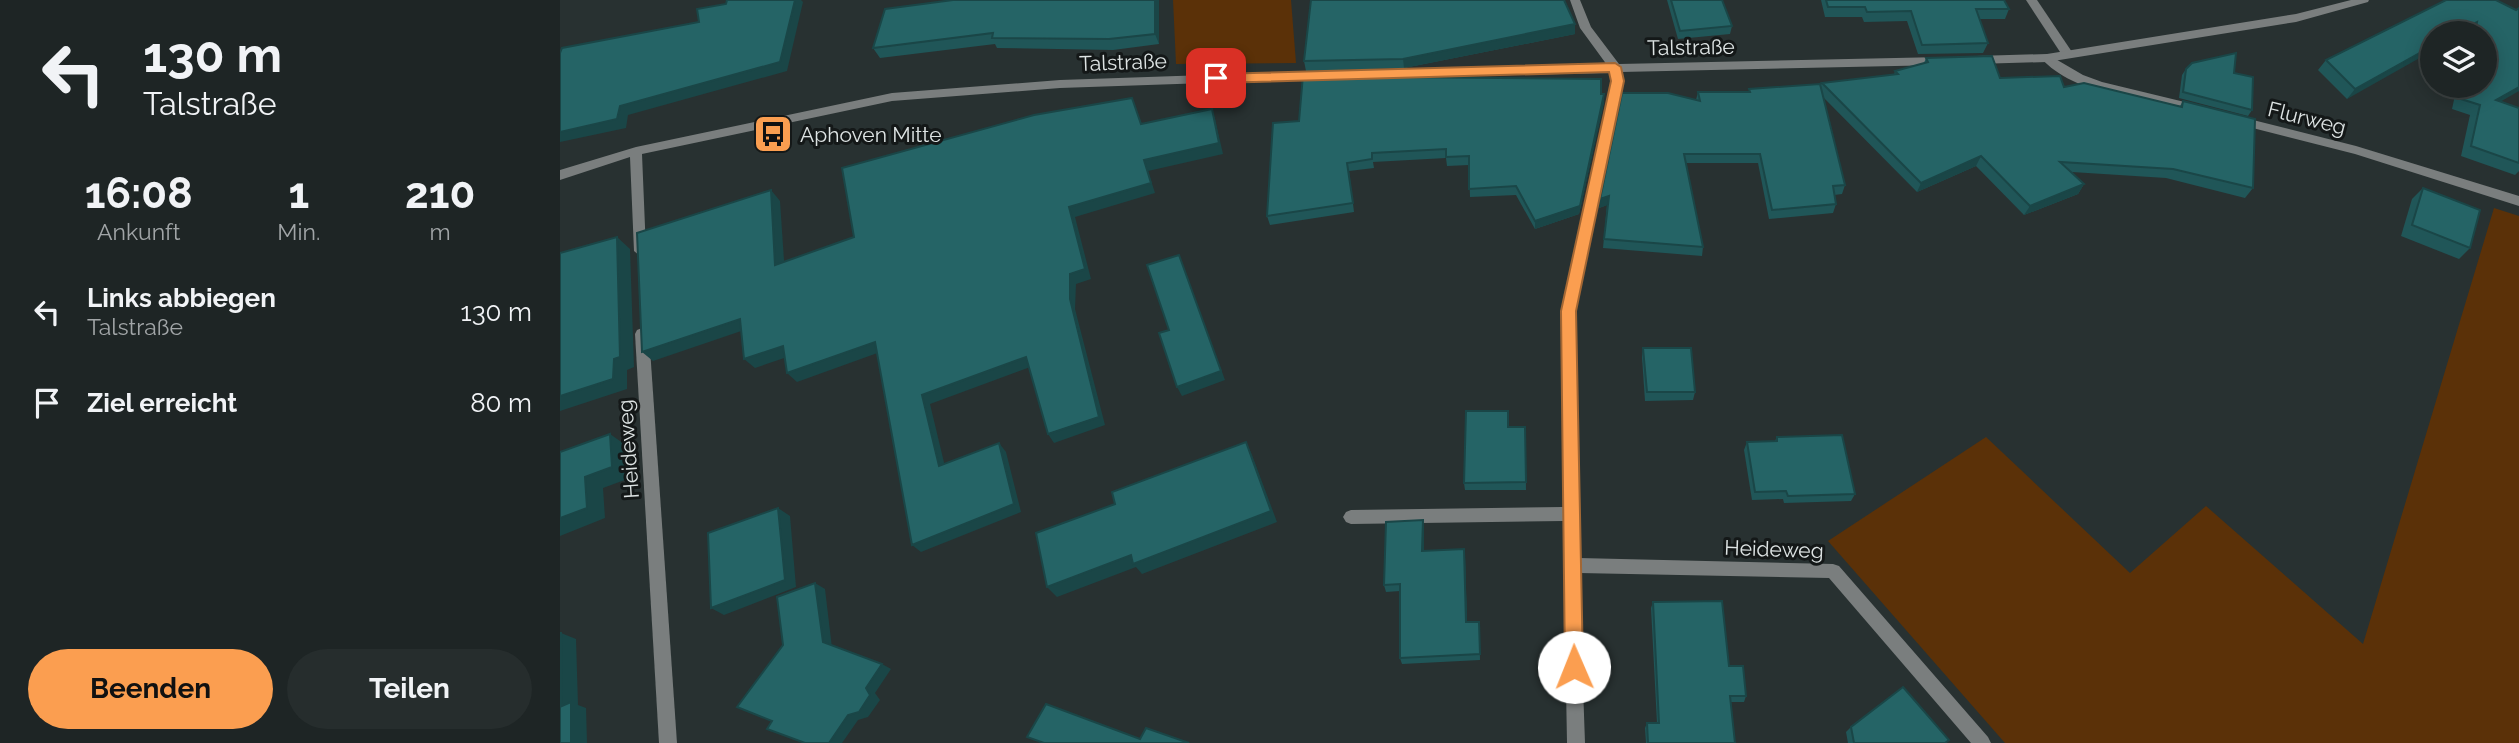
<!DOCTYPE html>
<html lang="de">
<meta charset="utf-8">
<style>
body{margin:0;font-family:Raleway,sans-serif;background:#262d2d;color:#f1f3f6;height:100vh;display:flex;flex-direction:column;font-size:26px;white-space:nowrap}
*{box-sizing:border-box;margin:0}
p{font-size:23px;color:#a1a5a7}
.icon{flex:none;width:38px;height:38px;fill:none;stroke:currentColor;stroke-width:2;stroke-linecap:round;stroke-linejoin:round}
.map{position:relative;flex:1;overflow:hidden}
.details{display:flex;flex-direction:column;background:#1e2525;width:560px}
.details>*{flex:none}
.hud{background:#1e2525;color:#f1f3f6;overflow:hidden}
.tools{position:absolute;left:1860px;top:21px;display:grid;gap:14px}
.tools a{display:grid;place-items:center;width:77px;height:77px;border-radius:50%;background:#1e2525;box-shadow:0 4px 18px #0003,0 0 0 2px #3c4242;font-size:35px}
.pin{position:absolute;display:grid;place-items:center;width:60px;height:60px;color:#fff;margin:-30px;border-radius:14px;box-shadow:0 4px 10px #0006}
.me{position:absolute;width:77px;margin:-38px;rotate:359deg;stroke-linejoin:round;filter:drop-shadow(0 0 5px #0008)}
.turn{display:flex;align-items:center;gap:24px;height:147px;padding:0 28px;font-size:32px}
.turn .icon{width:91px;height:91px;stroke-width:2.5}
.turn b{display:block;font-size:49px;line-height:60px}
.eta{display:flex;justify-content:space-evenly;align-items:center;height:119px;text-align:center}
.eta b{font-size:42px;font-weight:700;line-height:49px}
.button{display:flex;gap:14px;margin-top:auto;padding:14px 28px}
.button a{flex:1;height:80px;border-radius:42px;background:#fb9e50;color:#111;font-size:28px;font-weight:700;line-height:80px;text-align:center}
.button a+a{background:#262d2d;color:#f1f3f6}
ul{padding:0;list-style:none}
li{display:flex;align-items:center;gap:21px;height:91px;padding:0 28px}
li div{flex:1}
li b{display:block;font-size:26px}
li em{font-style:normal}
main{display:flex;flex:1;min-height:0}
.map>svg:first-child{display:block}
.green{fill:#5b3108}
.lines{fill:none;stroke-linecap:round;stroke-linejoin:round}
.lane{fill:#7a7e7e;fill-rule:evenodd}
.street{fill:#7a7e7e;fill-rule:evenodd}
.wall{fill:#205658}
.shaded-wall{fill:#1a4647}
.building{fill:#256466;stroke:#1a4647;stroke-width:2}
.route{fill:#fb9e50;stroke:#a36734;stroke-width:2}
.labels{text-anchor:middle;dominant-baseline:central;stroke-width:6;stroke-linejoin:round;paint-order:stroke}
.street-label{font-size:21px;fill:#dde3e3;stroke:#141818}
.poi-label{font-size:21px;fill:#dde3e3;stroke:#141818;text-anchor:start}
</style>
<main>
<section class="details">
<div class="hud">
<div class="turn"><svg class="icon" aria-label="left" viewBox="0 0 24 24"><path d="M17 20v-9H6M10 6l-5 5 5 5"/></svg><div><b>130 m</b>Talstraße</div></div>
</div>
<div class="eta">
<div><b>16:08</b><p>Ankunft</p></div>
<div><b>1</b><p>Min.</p></div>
<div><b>210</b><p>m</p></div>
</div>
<ul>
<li><svg class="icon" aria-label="left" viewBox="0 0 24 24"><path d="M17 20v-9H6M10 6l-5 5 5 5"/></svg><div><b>Links abbiegen</b><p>Talstraße</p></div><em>130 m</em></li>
<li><svg class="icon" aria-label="arrive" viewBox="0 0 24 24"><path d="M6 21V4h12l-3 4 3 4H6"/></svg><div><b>Ziel erreicht</b></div><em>80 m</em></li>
</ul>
<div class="button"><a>Beenden</a><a>Teilen</a></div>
</section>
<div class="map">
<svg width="1959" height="743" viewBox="0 0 1959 743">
<rect width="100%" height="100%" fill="#283131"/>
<g class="green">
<polygon points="613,0 731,0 736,63 616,64"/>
<polygon points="1934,208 1959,216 1959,743 1445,743 1268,541 1426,437 1570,573 1646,506 1803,644"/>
</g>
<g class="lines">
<g class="lane">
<polygon points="1466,0 1477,0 1512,52 1512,58 1504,58"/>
<path d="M 1487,54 L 1523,75 L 1542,82 L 1637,105 L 1643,109 L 1637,113 C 1592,103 1513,95 1481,58 Z"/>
<polygon points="1677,116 1796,146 1959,196 1959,206 1795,154 1673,123 1671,120"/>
</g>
<g class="street">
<polygon points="1010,0 1020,0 1031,27 1059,64 1382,57 1388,61 1382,65 1061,72 1063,81 1015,311 1019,558 1273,564 1279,566 1428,737 1431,743 1411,743 1269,578 1019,573 1025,743 1007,743 1003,521 791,524 786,522 783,517 786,512 791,510 1003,507 1001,311 1051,81 1050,73 814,78 808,74 814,70 1047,65 1020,28"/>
<polygon points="1791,0 1809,0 1808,2 1736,22 1487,62 1416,64 1410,60 1416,56 1487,54 1736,14"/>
<polygon points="759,71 765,75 759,79 500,88 332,101 82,154 86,251 80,256 74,251 70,157 0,180 0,170 76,147 332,93 500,80"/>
<polygon points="82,328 87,330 89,334 117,743 99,743 75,334 77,330"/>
</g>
</g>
<g class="wall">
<polygon points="393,0 599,0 599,44 553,50 437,48 435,44 320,58 313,48"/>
<polygon points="1107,0 1162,0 1172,26 1170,34 1118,39"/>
<polygon points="1261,0 1444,0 1449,9 1445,19 1419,19 1428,43 1423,53 1358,54 1347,21 1304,22 1302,17 1265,17"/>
<polygon points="1936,0 1940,102 1959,108 1959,171 1955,175 1901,156 1910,115 1892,109 1897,86 1925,86 1925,33 1908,33 1908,31 1905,33 1872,33 1787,99 1758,70 1766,60"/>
<polygon points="1015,24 1015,34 844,68 746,71 744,61"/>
<polygon points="1366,58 1440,78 1504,87 1620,106 1623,101 1693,188 1685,198 1606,178 1512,172 1524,184 1518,194 1464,215 1416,166 1357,192 1263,97 1285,185 1282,194 1274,195 1276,204 1273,213 1209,219 1198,163 1126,163 1143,247 1142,256 1043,248 1047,205 1039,208 1136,100 1138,92 1189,92 1189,89 1260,87 1262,83 1334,75 1335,71 1364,63"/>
<polygon points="1626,69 1674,73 1692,110 1688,116 1619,98 1622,75"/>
<polygon points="833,77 1044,94 1044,102 1019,214 975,229 956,195 910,197 909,165 887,166 886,158 813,162 814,168 789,171 794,212 710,225 707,216 739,121"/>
<polygon points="1863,188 1910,248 1899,259 1841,236 1852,199"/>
<polygon points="1083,348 1135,392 1133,400 1085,401 1082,357"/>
<polygon points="948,427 965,427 966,490 905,490 904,483"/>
<polygon points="1217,437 1295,494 1291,501 1224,503 1223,499 1192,500 1184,450 1187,442 1215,441"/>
<polygon points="864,527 864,551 905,556 907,622 919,622 920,660 842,664 840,658 840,591 826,592 824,585"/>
<polygon points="1093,602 1169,666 1186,696 1184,702 1170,702 1175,743 1086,743 1085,728 1087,723 1097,723 1091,608"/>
<polygon points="1291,727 1385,743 1288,743 1286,732"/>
</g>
<g class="shaded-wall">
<polygon points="235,0 241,0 243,2 227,71 68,115 66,128 0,142 0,132 60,106"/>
<polygon points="595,0 599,0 599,44 595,34"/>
<polygon points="1917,22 1908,31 1905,33 1896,33"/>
<polygon points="1015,24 1015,34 844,68 843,59"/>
<polygon points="1872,46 1872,51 1787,99 1795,89"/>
<polygon points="1959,87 1959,91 1926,110 1936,100"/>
<polygon points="1044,94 1044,102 1019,214 975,229 975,221"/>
<polygon points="652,109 655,119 663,154 588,171 595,193 515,217 531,279 516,284 515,309 545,425 494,443 488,434 510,299 509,207 584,160"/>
<polygon points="1421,156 1416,166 1357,192 1361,183"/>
<polygon points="1524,184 1518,194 1464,215 1470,206"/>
<polygon points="211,190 220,201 225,275 215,265"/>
<polygon points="1049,196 1048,205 1039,208 1040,199"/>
<polygon points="57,237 70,249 74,367 67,370 67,389 0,411 0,396"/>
<polygon points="619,255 665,380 622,396 617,387"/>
<polygon points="180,319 190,328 93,361 82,352"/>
<polygon points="315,342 323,351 237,382 227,373"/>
<polygon points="223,346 233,355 195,368 184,359"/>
<polygon points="466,357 473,366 370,404 387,475 379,466 362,395"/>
<polygon points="50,434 67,446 70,478 43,488 45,518 0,536 0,518"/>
<polygon points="686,442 692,455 717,522 582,574 576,567 497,597 487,587"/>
<polygon points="439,443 446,452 461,512 361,552 352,545"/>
<polygon points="218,508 230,516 236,587 164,615 151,608"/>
<polygon points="863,520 864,527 864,558 862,551"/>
<polygon points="904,549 905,556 907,628 906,622"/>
<polygon points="255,583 265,589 272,648 263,642"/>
<polygon points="1,633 16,639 18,705 26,708 27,743 11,743 2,706"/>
<polygon points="322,664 331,669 315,693 320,700 308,717 298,720 282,743 269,743"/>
</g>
<g class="building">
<polygon points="167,0 235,0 220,62 60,106 57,119 0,132 0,53 2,48 139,22 137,9 166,4"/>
<polygon points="393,0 595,0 595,34 549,39 432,38 433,33 313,48 325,9"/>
<polygon points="751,0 1004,0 1015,24 843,59 744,61"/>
<polygon points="1111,0 1162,0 1172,26 1120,31"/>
<polygon points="1266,0 1444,0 1449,9 1416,9 1428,43 1362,45 1351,11 1307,12 1305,7 1268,7"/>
<polygon points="1886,0 1936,0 1956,10 1959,8 1959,87 1936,100 1959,108 1959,163 1911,146 1920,105 1901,99 1904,86 1925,86 1925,33 1915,33 1917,22 1896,33 1872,33 1872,46 1795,89 1766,60"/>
<polygon points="1676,53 1674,73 1693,77 1692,110 1623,92 1626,69 1632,63"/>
<polygon points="1432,56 1440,78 1500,76 1504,87 1524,83 1622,107 1623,101 1695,119 1693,188 1613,169 1500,162 1524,184 1470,206 1421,156 1361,183 1262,83 1338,74 1335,71 1368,62 1366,58"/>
<polygon points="833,72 833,77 1041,79 1041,94 1044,94 1020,206 975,221 956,186 909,189 909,156 886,157 886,149 812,153 812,159 787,163 793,203 707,216 713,123 739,121 743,75"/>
<polygon points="1260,84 1285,185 1273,186 1276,204 1212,210 1200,154 1124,154 1143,247 1044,239 1049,196 1040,199 1062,93 1108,93 1140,101 1138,92 1190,92 1189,89"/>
<polygon points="572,98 581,124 652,109 659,143 584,160 591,183 509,207 525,269 510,274 510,299 539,417 488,434 466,357 362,395 379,466 439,443 454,504 352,545 315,342 227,373 223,346 184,359 180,319 82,352 77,233 211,190 215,265 294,237 282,168 474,115"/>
<polygon points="1863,188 1920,210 1910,248 1852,225"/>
<polygon points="57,237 60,357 54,359 53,379 0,396 0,253"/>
<polygon points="619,255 661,371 617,387 599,333 609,330 587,265"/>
<polygon points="1083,348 1131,348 1135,392 1087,392"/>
<polygon points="906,411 948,411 948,427 965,427 966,482 904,483"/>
<polygon points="50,434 52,467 25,477 27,508 0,518 0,452"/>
<polygon points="1282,435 1295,494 1228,496 1226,491 1195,492 1187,442 1217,441 1217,437"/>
<polygon points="686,442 711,511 573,564 571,555 487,587 476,533 555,504 552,492"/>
<polygon points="218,508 225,580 151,608 148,533"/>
<polygon points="863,520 862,551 904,549 906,622 919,622 920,654 840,658 840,584 824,585 826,522"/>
<polygon points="255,583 263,642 322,664 306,688 310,695 299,712 288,715 269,743 245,743 207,729 212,721 177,707 223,645 217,597"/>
<polygon points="1162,601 1169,666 1183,666 1186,696 1170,696 1175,743 1088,743 1087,723 1099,723 1093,602"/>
<polygon points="0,633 1,633 2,706 11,702 11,743 0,743"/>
<polygon points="1343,687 1389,740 1385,743 1294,743 1291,727"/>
<polygon points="486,704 580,739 586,728 629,743 484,743 467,737"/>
</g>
<polygon class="route" points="1055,63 1061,67 1064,81 1016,311 1023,667 1021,673 1014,676 1007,673 1005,667 1001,311 1051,81 1049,72 656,83 650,78 656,74"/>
<defs>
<symbol id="bus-square" viewBox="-11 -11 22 22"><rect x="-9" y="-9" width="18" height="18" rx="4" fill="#fb9e50" stroke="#141818"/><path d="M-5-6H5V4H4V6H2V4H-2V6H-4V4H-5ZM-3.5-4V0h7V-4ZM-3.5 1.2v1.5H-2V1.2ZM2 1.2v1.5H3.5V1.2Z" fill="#111"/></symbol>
</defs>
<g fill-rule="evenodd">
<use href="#bus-square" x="191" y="112" width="44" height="44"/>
</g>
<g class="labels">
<g class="street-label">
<text transform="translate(1131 47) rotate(-1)">Talstraße</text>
<text transform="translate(563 62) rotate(-2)">Talstraße</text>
<text transform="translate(1747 118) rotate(14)">Flurweg</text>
<text transform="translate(68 449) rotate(-94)">Heideweg</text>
<text transform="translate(1214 549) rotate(2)">Heideweg</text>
</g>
<g class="poi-label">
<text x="240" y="134">Aphoven Mitte</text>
</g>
</g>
</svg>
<div class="tools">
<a><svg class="icon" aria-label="layers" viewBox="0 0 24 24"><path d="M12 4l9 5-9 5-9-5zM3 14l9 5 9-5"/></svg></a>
</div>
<div class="pin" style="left:656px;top:78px;background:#d93025"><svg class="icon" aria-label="arrive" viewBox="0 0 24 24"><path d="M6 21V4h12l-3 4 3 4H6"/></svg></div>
<svg class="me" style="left:1014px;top:667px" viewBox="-20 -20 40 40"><circle r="19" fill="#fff"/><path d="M0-13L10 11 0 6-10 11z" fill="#fb9e50"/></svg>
</div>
</main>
